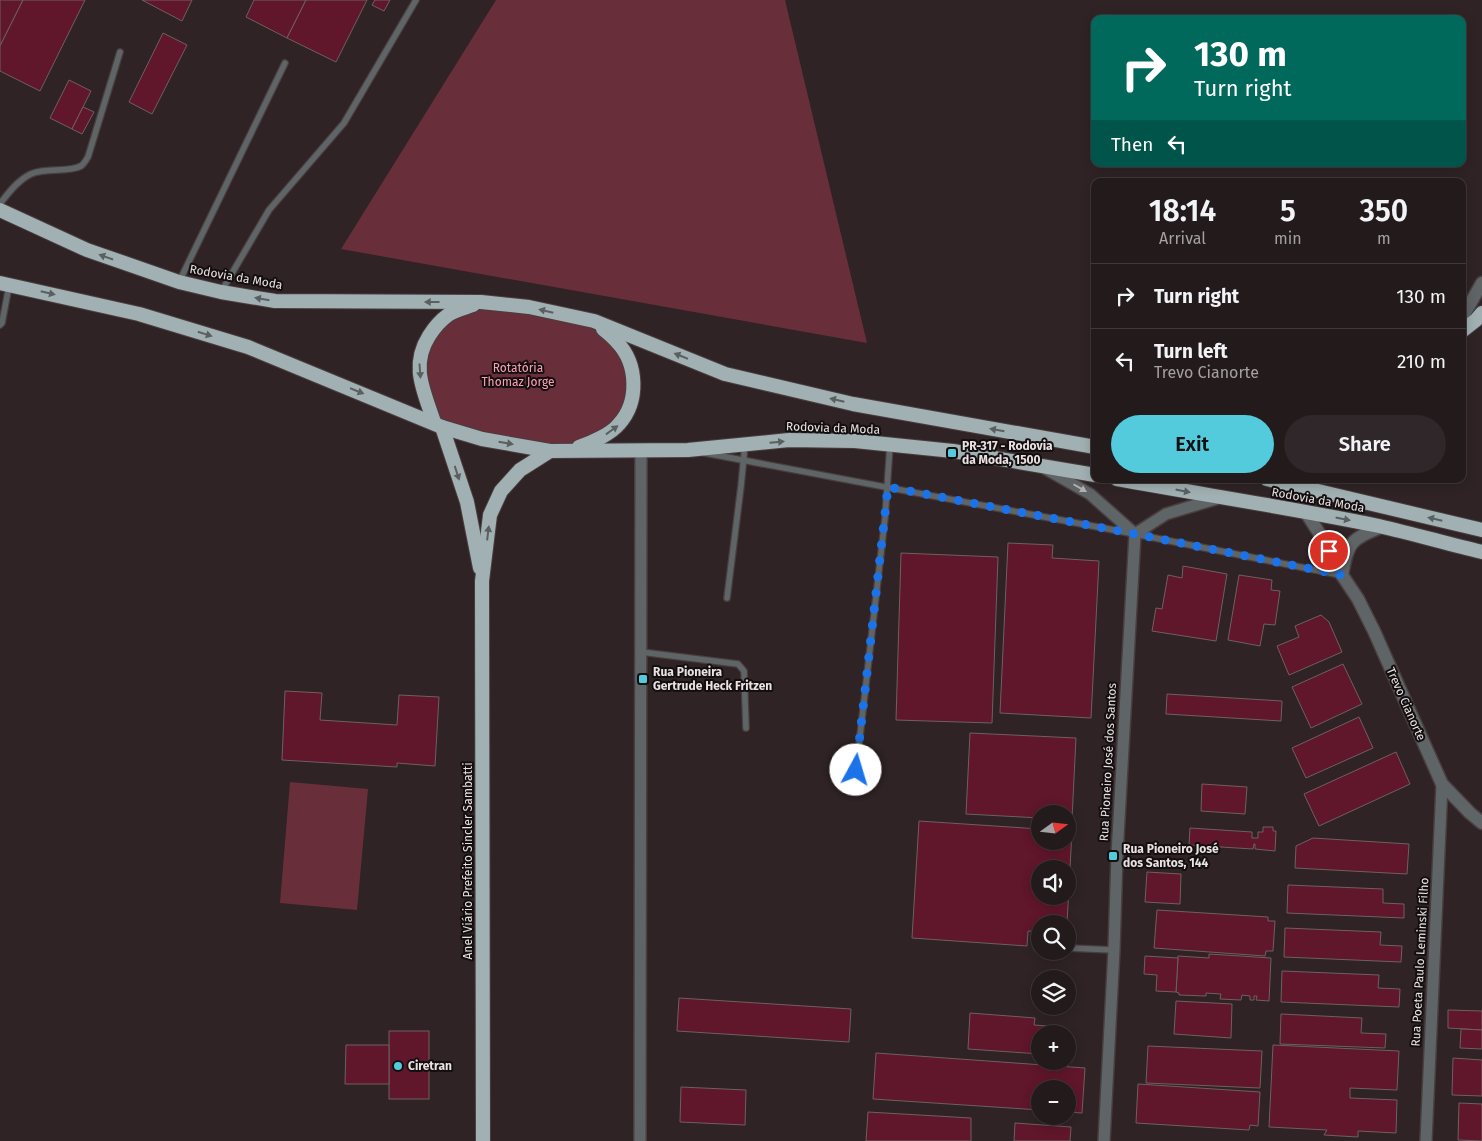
<!DOCTYPE html>
<meta charset="utf-8">
<style>
body{margin:0;font-family:"Fira Sans",sans-serif;background:#2f2729;color:#f1f3f6;height:100vh;display:flex;flex-direction:column;font-size:19px;white-space:nowrap}
*{box-sizing:border-box;margin:0}
p{font-size:16px;color:#a3a1a3}
.icon{flex:none;width:28px;height:28px;fill:none;stroke:currentColor;stroke-width:2;stroke-linecap:round;stroke-linejoin:round}
.map{position:relative;flex:1;overflow:hidden}
.drawer{position:absolute;left:1091px;top:178px;width:375px;height:305px;display:flex;flex-direction:column;background:#231a1c;border-radius:10px;box-shadow:0 2px 12px #0003,0 0 0 1px #40383b}
.drawer>*{flex:none}
.banner{position:absolute;left:1091px;top:15px;width:375px;height:152px;border-radius:10px;box-shadow:0 2px 12px #0003,0 0 0 1px #40383b;background:#00695c;color:#fff;overflow:hidden}
.needle{width:32px;rotate:75deg}
.controls{position:absolute;left:1031px;top:805px;display:grid;gap:10px}
.controls a{display:grid;place-items:center;width:45px;height:45px;border-radius:50%;background:#231a1c;box-shadow:0 2px 12px #0003,0 0 0 1px #40383b;font-size:25px}
.pin{position:absolute;display:grid;place-items:center;width:42px;height:42px;color:#fff;margin:-21px;border:2px solid #fff;border-radius:50%;box-shadow:0 1px 5px #0007}
.me{position:absolute;width:55px;margin:-28px;rotate:6deg;stroke-linejoin:round;filter:drop-shadow(0 0 4px #0008)}
.turn{display:flex;align-items:center;gap:18px;height:105px;padding:0 20px;font-size:22px}
.turn .icon{width:65px;height:65px;stroke-width:2.5}
.turn b{display:block;font-size:35px;line-height:42px}
.then{display:flex;align-items:center;height:48px;padding:0 20px;background:#0003;gap:10px;font-size:19px}
.eta{display:flex;justify-content:space-evenly;align-items:center;height:85px;text-align:center}
.eta b{font-size:30px;font-weight:600;line-height:35px}
.action{display:flex;gap:10px;margin-top:auto;padding:10px 20px}
.action a{flex:1;height:58px;border-radius:30px;background:#53cbdc;color:#111;font-size:20px;font-weight:600;line-height:58px;text-align:center}
.action a+a{background:#2f2729;color:#f1f3f6}
ul{padding:0;list-style:none}
li{display:flex;align-items:center;gap:15px;height:65px;padding:0 20px;border-top:1px solid #40383b}
li div{flex:1}
li b{display:block;font-size:19px}
li em{font-style:normal}
.map>svg:first-child{display:block}
.green{fill:#682f3b}
.building{fill:#60162b;stroke:#6e6062;fill-rule:evenodd}
.lines{fill:none;stroke-linecap:round;stroke-linejoin:round}
.service-casing{stroke:#493e3f;stroke-width:8}
.minor-casing{stroke:#493e3f;stroke-width:14}
.tertiary-casing{stroke:#493e3f;stroke-width:15}
.trunk-casing{stroke:#493e3f;stroke-width:16}
.service{stroke:#5f6566;stroke-width:5.5}
.minor{stroke:#5f6566;stroke-width:11}
.tertiary{stroke:#5f6566;stroke-width:12}
.trunk{stroke:#a1b0b2;stroke-width:14}
.oneway{fill:#5a5f60}
.oneway2{fill:#b2afb0}
.route{stroke:#1a73e8;stroke-width:9;stroke-dasharray:0 16.2}
.poi-dot{fill:#53cbdc;stroke:#130e0f;stroke-width:2}
.labels{text-anchor:middle;dominant-baseline:central;stroke-width:4;stroke-linejoin:round;paint-order:stroke}
.street-label{font-size:12px;fill:#e9e1e2;stroke:#130e0f}
.park-label{font-size:12px;fill:#fba0b0;stroke:#130e0f}
.poi-label{font-size:12px;font-weight:bold;fill:#e9e1e2;stroke:#130e0f;text-anchor:start}
</style>
<div class="map">
<svg width="1482" height="1141" viewBox="0 0 1482 1141">
<rect width="100%" height="100%" fill="#2f2325"/>
<g class="green">
<polygon points="496,0 785,0 867,343 341,249"/>
<polygon points="481,302 594,321 618,343 634,384 619,425 569,451 442,427 420,375 434,329"/>
<polygon points="290,782 368,789 357,910 280,903"/>
</g>
<g class="building">
<polygon points="0,0 23,0 0,46"/>
<polygon points="23,0 85,0 40,91 0,71 0,46"/>
<polygon points="142,0 192,0 182,21"/>
<polygon points="254,0 306,0 287,38 246,17"/>
<polygon points="306,0 367,0 336,62 287,38"/>
<polygon points="375,0 390,0 384,11 372,5"/>
<polygon points="163,33 187,45 152,114 129,102"/>
<polygon points="69,80 91,91 72,129 50,118"/>
<polygon points="83,107 94,112 82,134 72,129"/>
<polygon points="1008,543 1053,545 1052,558 1099,561 1091,718 1000,713"/>
<polygon points="901,553 998,557 992,723 896,720"/>
<polygon points="1183,566 1227,574 1216,641 1152,631 1156,608 1162,609 1168,575 1182,578"/>
<polygon points="1239,575 1272,580 1271,590 1280,591 1275,625 1264,624 1260,646 1228,640"/>
<polygon points="1321,615 1329,622 1342,652 1289,675 1277,646 1299,637 1295,626"/>
<polygon points="1343,664 1362,704 1311,728 1292,687"/>
<polygon points="285,691 322,693 320,720 397,725 399,695 439,697 435,766 397,763 397,767 282,760"/>
<polygon points="1167,694 1282,701 1281,721 1166,714"/>
<polygon points="1359,717 1373,748 1306,778 1292,748"/>
<polygon points="970,733 1076,738 1072,819 1068,819 1068,814 1040,814 1040,818 966,814"/>
<polygon points="1396,752 1410,784 1319,826 1304,794"/>
<polygon points="1202,784 1247,787 1245,814 1201,811"/>
<path d="M 919,821 L 1040,829 L 1040,841 L 1068,841 L 1068,831 L 1072,831 L 1067,924 L 1040,924 L 1040,932 L 1028,931 L 1027,946 L 912,938 ZM 1040,869 L 1068,869 L 1068,896 L 1040,896 Z"/>
<polygon points="1263,827 1273,827 1273,831 1276,831 1275,851 1255,849 1255,844 1254,844 1253,849 1189,845 1190,828 1252,832 1252,838 1258,838 1258,832 1263,832"/>
<polygon points="1313,838 1409,844 1407,874 1295,868 1296,846"/>
<polygon points="1147,872 1181,874 1180,904 1145,902"/>
<polygon points="1288,885 1383,889 1383,903 1404,904 1404,918 1287,913"/>
<polygon points="1157,910 1268,917 1268,921 1275,921 1273,951 1266,951 1265,956 1154,948"/>
<polygon points="1285,928 1381,932 1380,945 1402,946 1401,962 1284,957"/>
<polygon points="1209,954 1271,958 1269,1001 1256,1000 1257,996 1254,996 1254,1000 1250,1000 1250,996 1242,995 1241,1000 1220,999 1221,994 1206,993 1206,996 1179,995 1179,993 1176,992 1178,956 1209,958"/>
<polygon points="1145,956 1178,958 1176,992 1156,991 1157,975 1144,974"/>
<polygon points="1282,971 1379,975 1378,988 1400,989 1399,1007 1281,1002"/>
<polygon points="679,998 851,1009 849,1042 677,1031"/>
<polygon points="1176,1001 1232,1004 1231,1038 1174,1034"/>
<polygon points="1448,1010 1482,1011 1482,1030 1448,1028"/>
<polygon points="970,1013 1035,1018 1034,1025 1047,1026 1047,1033 1054,1034 1040,1034 1040,1054 968,1049"/>
<polygon points="1281,1014 1362,1018 1361,1033 1386,1034 1385,1048 1280,1044"/>
<polygon points="1461,1029 1482,1030 1482,1049 1460,1048"/>
<rect x="389" y="1031" width="40" height="68"/>
<polygon points="346,1045 389,1045 389,1084 345,1084"/>
<polygon points="1273,1045 1399,1051 1397,1090 1350,1088 1350,1098 1397,1100 1396,1133 1358,1131 1358,1137 1324,1135 1327,1130 1269,1127"/>
<polygon points="1148,1046 1262,1051 1260,1088 1146,1083"/>
<polygon points="876,1053 1085,1068 1082,1113 1068,1112 1068,1089 1040,1089 1040,1110 873,1099"/>
<polygon points="1453,1058 1482,1060 1482,1096 1452,1095"/>
<polygon points="1138,1084 1260,1092 1258,1126 1250,1125 1249,1130 1136,1123"/>
<polygon points="681,1087 746,1090 745,1125 680,1122"/>
<polygon points="1459,1103 1482,1104 1482,1141 1458,1140"/>
<polygon points="868,1112 971,1118 971,1141 866,1141"/>
<polygon points="1015,1123 1071,1127 1070,1141 1014,1141"/>
</g>
<g class="lines">
<defs>
<g id="service">
<path d="M 0,204 C 8,193 18,180 31,174 C 46,167 68,173 81,166 C 84,164 86,160 88,157 L 120,52"/>
<polyline points="179,282 285,63"/>
<polyline points="221,292 269,210 344,123 416,0"/>
<polyline points="0,325 2,323 9,286"/>
<polyline points="705,453 1135,534 1340,575"/>
<polyline points="727,598 741,486 745,445"/>
<polyline points="641,652 738,664 744,671 746,728"/>
<polyline points="856,771 885,518 890,445"/>
<polyline points="1037,948 1040,948"/>
<polyline points="1068,948 1114,950"/>
</g>
<g id="minor">
<polyline points="1046,469 1090,494 1135,534 1117,855 1114,950 1104,1141"/>
<polyline points="1135,534 1166,514 1219,498"/>
<polyline points="640,1141 641,450"/>
<polyline points="1426,1141 1442,784"/>
</g>
<g id="tertiary">
<polyline points="1462,318 1482,283"/>
<polyline points="1305,511 1321,536 1342,575 1358,599 1374,631 1442,784 1470,813 1482,823"/>
<path d="M 1342,575 C 1348,542 1350,540 1381,527"/>
</g>
<g id="trunk">
<polyline points="0,210 87,250 179,282 221,292 275,301 481,302 529,307 594,321 725,374 853,404 1095,447"/>
<polyline points="0,283 139,314 248,347 442,427 482,439 550,451 688,450 789,440 855,441 953,451 1095,475"/>
<polyline points="1462,331 1476,320 1482,313"/>
<path d="M 434,422 C 424,391 410,366 429,336 C 434,328 441,320 448,315 C 455,310 465,308 473,305"/>
<polyline points="442,427 467,502 480,568"/>
<path d="M 579,447 C 591,443 611,434 619,424 C 639,402 638,364 617,342 C 613,337 608,333 603,329"/>
<path d="M 1117,479 C 1205,495 1292,508 1379,526 C 1414,534 1448,544 1482,552"/>
<polyline points="1267,479 1482,530"/>
<polyline points="483,1141 482,581 490,515 501,491 520,470 550,451"/>
</g>
</defs>
<use href="#service" class="service-casing"/>
<use href="#minor" class="minor-casing"/>
<use href="#tertiary" class="tertiary-casing"/>
<use href="#trunk" class="trunk-casing"/>
<use href="#service" class="service"/>
<use href="#minor" class="minor"/>
<use href="#tertiary" class="tertiary"/>
<use href="#trunk" class="trunk"/>
</g>
<defs><path id="oneway-solid" d="M-6-.8H1V-3.2L6.5 0L1 3.2V.8H-6Z" transform="scale(1.25)"/></defs>
<g class="oneway">
<use href="#oneway-solid" transform="translate(106 257) rotate(-161)"/>
<use href="#oneway-solid" transform="translate(48 293) rotate(13)"/>
<use href="#oneway-solid" transform="translate(262 299) rotate(-170)"/>
<use href="#oneway-solid" transform="translate(432 302) rotate(-180)"/>
<use href="#oneway-solid" transform="translate(546 311) rotate(-167)"/>
<use href="#oneway-solid" transform="translate(205 334) rotate(17)"/>
<use href="#oneway-solid" transform="translate(681 356) rotate(-158)"/>
<use href="#oneway-solid" transform="translate(420 371) rotate(86)"/>
<use href="#oneway-solid" transform="translate(357 391) rotate(22)"/>
<use href="#oneway-solid" transform="translate(837 400) rotate(-167)"/>
<use href="#oneway-solid" transform="translate(612 430) rotate(-36)"/>
<use href="#oneway-solid" transform="translate(997 430) rotate(-170)"/>
<use href="#oneway-solid" transform="translate(777 442) rotate(-5)"/>
<use href="#oneway-solid" transform="translate(506 443) rotate(10)"/>
<use href="#oneway-solid" transform="translate(457 473) rotate(72)"/>
<use href="#oneway-solid" transform="translate(1183 491) rotate(11)"/>
<use href="#oneway-solid" transform="translate(1343 519) rotate(11)"/>
<use href="#oneway-solid" transform="translate(1435 519) rotate(-167)"/>
<use href="#oneway-solid" transform="translate(488 533) rotate(-83)"/>
</g>
<use class="oneway2" href="#oneway-solid" transform="translate(1080 488) rotate(30)"/>
<g class="lines">
<polyline class="route" points="856,770 888,487 1135,534 1342,575 1329,551"/>
</g>
<g class="poi-dot">
<rect x="947" y="448" width="10" height="10" rx="2.5"/>
<rect x="638" y="674" width="10" height="10" rx="2.5"/>
<rect x="1108" y="851" width="10" height="10" rx="2.5"/>
<circle cx="398" cy="1066" r="5"/>
</g>
<g class="labels">
<g class="street-label">
<text transform="translate(236 277) rotate(10)">Rodovia da Moda</text>
<text transform="translate(833 428) rotate(2)">Rodovia da Moda</text>
<text transform="translate(1318 500) rotate(10)">Rodovia da Moda</text>
<text transform="translate(1406 704) rotate(66)">Trevo Cianorte</text>
<text transform="translate(1108 762) rotate(-87)">Rua Pioneiro José dos Santos</text>
<text transform="translate(468 861) rotate(-90)">Anel Viário Prefeito Sincler Sambatti</text>
<text transform="translate(1420 962) rotate(-87)">Rua Poeta Paulo Leminski Filho</text>
</g>
<g class="park-label">
<text x="518" y="368">Rotatória<tspan x="518" dy="14">Thomaz Jorge</tspan></text>
</g>
<g class="poi-label">
<text x="962" y="446">PR-317 - Rodovia<tspan x="962" dy="14">da Moda, 1500</tspan></text>
<text x="653" y="672">Rua Pioneira<tspan x="653" dy="14">Gertrude Heck Fritzen</tspan></text>
<text x="1123" y="849">Rua Pioneiro José<tspan x="1123" dy="14">dos Santos, 144</tspan></text>
<text x="408" y="1066">Ciretran</text>
</g>
</g>
</svg>
<div class="controls">
<a><svg class="needle" viewBox="-14 -14 28 28"><path d="M0-13l5 13h-10z" fill="#e53935"/><path d="M0 13l5-13h-10z" fill="#a3a1a3"/></svg></a>
<a><svg class="icon" aria-label="sound" viewBox="0 0 24 24"><path d="M4 9h4l5-4v14l-5-4H4zM17 9q2 3 0 6"/></svg></a>
<a><svg class="icon" aria-label="search" viewBox="0 0 24 24"><circle cx="10" cy="10" r="6"/><path d="M15 15l6 6"/></svg></a>
<a><svg class="icon" aria-label="layers" viewBox="0 0 24 24"><path d="M12 4l9 5-9 5-9-5zM3 14l9 5 9-5"/></svg></a>
<a>+</a>
<a>−</a>
</div>
<div class="pin" style="left:1329px;top:551px;background:#d93025"><svg class="icon" aria-label="arrive" viewBox="0 0 24 24"><path d="M6 21V4h12l-3 4 3 4H6"/></svg></div>
<svg class="me" style="left:856px;top:770px" viewBox="-20 -20 40 40"><circle r="19" fill="#fff"/><path d="M0-13L10 11 0 6-10 11z" fill="#1a73e8"/></svg>
<div class="banner">
<div class="turn"><svg class="icon" aria-label="right" viewBox="0 0 24 24"><path d="M7 20v-9h11M14 6l5 5-5 5"/></svg><div><b>130 m</b>Turn right</div></div>
<div class="then">Then<svg class="icon" aria-label="left" viewBox="0 0 24 24"><path d="M17 20v-9H6M10 6l-5 5 5 5"/></svg></div>
</div>
<section class="drawer">
<div class="eta">
<div><b>18:14</b><p>Arrival</p></div>
<div><b>5</b><p>min</p></div>
<div><b>350</b><p>m</p></div>
</div>
<ul>
<li><svg class="icon" aria-label="right" viewBox="0 0 24 24"><path d="M7 20v-9h11M14 6l5 5-5 5"/></svg><div><b>Turn right</b></div><em>130 m</em></li>
<li><svg class="icon" aria-label="left" viewBox="0 0 24 24"><path d="M17 20v-9H6M10 6l-5 5 5 5"/></svg><div><b>Turn left</b><p>Trevo Cianorte</p></div><em>210 m</em></li>
</ul>
<div class="action"><a>Exit</a><a>Share</a></div>
</section>
</div>
